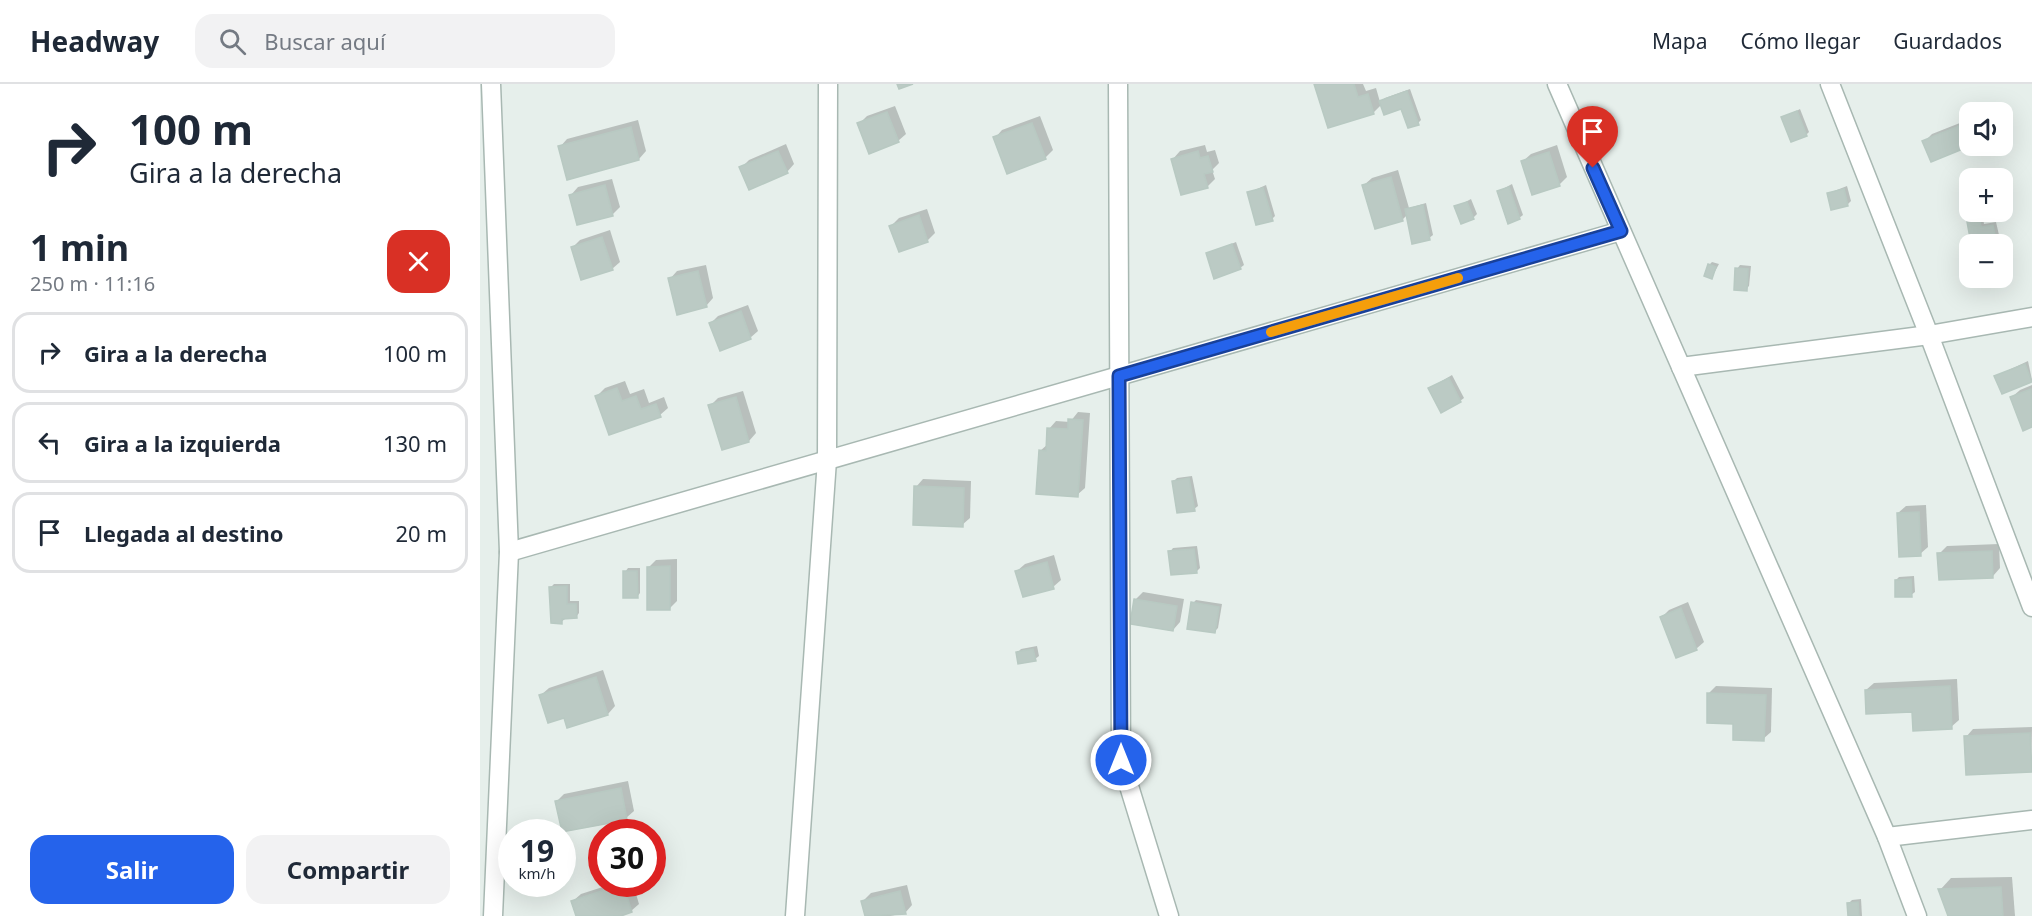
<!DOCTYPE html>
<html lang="es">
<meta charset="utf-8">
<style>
body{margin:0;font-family:"Noto Sans",sans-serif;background:#f2f2f3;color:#1f2937;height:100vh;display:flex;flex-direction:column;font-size:22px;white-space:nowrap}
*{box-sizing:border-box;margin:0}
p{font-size:20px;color:#747a83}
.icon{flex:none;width:33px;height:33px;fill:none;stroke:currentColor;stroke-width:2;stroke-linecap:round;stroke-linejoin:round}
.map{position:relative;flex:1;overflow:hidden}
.drawer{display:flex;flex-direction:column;background:#fff;width:480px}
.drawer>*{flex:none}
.hud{background:#fff;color:#1f2937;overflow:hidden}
.controls{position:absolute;left:1479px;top:18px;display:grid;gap:12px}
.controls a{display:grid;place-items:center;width:54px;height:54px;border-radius:12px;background:#fff;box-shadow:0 6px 24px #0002;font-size:30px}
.speed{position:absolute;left:18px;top:735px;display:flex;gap:12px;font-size:30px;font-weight:700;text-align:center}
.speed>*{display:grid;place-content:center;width:78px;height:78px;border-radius:50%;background:#fff;box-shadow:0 6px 24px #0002;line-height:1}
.speed small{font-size:15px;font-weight:400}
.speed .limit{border:9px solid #d22;background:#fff;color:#111}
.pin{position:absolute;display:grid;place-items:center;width:51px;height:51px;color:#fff;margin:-62px -26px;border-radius:50% 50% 50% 0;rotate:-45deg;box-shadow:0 0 6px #0007}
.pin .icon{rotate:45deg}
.me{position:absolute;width:66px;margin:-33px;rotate:0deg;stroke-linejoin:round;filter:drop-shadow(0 0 4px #0008)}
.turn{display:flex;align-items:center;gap:21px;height:126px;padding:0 30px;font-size:27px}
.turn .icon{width:78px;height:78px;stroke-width:2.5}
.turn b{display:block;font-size:42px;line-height:51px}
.round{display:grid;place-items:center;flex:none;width:63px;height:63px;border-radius:18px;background:#f2f2f3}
.head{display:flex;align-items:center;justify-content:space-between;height:102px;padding:0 30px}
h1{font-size:36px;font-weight:700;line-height:45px}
.button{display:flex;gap:12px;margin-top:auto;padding:12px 30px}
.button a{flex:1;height:69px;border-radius:18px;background:#2563eb;color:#fff;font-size:24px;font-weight:700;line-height:69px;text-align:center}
.button a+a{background:#f2f2f3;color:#1f2937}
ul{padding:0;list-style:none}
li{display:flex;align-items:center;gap:18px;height:81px;margin:0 12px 9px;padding:0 18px;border:3px solid #e0e1e3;border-radius:18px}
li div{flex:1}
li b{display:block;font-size:22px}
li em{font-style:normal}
header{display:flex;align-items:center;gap:36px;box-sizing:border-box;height:84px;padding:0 30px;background:#fff;border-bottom:2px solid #e0e1e3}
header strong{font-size:28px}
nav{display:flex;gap:33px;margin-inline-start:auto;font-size:21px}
.search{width:420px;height:54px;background:#f2f2f3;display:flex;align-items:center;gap:15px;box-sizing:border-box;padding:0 21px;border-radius:18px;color:#747a83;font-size:22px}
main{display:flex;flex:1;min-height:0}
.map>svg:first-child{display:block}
.shadow{fill:#0003}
.building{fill:#bbcac4;stroke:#b8c9c2;stroke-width:1.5}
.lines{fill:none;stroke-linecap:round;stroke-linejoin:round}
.minor-casing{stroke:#a8b8b2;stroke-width:21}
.minor{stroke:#fff;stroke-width:18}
.route-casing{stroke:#184099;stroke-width:15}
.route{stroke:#2563eb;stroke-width:10}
.slow{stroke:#f59e0b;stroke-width:10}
</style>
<header>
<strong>Headway</strong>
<div class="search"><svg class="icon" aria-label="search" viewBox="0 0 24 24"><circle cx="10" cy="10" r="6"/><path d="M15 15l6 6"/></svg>Buscar aquí</div>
<nav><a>Mapa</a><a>Cómo llegar</a><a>Guardados</a></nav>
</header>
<main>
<section class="drawer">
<div class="hud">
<div class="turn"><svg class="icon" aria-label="right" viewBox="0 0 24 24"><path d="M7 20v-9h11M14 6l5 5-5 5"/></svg><div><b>100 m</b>Gira a la derecha</div></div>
</div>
<div class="head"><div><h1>1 min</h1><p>250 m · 11:16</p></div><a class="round" style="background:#d93025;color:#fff"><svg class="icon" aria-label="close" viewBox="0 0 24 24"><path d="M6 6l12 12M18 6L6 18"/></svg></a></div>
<ul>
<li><svg class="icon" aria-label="right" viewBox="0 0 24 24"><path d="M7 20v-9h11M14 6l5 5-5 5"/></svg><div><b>Gira a la derecha</b></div><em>100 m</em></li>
<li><svg class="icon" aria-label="left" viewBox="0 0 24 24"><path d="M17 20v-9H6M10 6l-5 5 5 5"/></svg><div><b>Gira a la izquierda</b></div><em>130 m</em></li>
<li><svg class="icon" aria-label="arrive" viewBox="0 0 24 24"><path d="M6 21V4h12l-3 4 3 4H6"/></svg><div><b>Llegada al destino</b></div><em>20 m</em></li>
</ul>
<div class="button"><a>Salir</a><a>Compartir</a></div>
</section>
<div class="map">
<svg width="1552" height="832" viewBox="0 0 1552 832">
<rect width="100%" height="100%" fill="#e6efeb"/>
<g class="shadow">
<polygon points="835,0 883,0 886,7 896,4 900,18 905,14 930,5 941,36 938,39 921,23 902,20 893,29"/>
<polygon points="415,22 426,50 418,57 379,40 387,32"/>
<polygon points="1320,25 1329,48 1326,51 1303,34"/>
<polygon points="560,32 573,66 565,74 515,54 522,46"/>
<polygon points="1490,35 1490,61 1452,76 1444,58 1452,50"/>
<polygon points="158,36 166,67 159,75 80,63 87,55"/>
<polygon points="306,60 314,80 307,88 261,84 269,76"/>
<polygon points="725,61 727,68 735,66 739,79 732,86 735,95 727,103 693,75 700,67"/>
<polygon points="1077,61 1087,93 1079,101 1043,77 1051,70"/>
<polygon points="918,86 929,124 946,119 953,151 949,154 928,130 922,136 884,101 892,94"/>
<polygon points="132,95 140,123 132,131 91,111 98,103"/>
<polygon points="1032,100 1043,131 1039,134 1019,107"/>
<polygon points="786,101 795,132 792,135 768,109"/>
<polygon points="1367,102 1371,117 1367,121 1349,109"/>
<polygon points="991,115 997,130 993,134 976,123"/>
<polygon points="447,125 455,149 448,156 420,166 411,142 419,134"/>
<polygon points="1502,128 1504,140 1516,138 1519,151 1515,155 1488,133"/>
<polygon points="130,146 140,178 132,185 92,164 100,156"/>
<polygon points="756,158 764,181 760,184 727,170"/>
<polygon points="1232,178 1239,180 1232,193 1229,181"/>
<polygon points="226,181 233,214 226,222 190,195 197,187"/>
<polygon points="1260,181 1271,182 1269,202 1266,205 1257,185"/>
<polygon points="268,221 278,247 270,254 231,239 238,232"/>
<polygon points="1548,277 1552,296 1523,308 1516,292"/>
<polygon points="972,291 984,314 980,317 950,304"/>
<polygon points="145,297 150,310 164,305 169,319 184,313 188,324 180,331 117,312 125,304"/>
<polygon points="1552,301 1552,342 1544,345 1532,313 1540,306"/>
<polygon points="263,307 276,349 269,357 230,322 238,314"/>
<polygon points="598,328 610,329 605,404 597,411 560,367 568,360 569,345 576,337 590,338"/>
<polygon points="712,392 718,422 714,425 693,398 697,394"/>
<polygon points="443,395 491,397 490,434 482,441 436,403"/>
<polygon points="1446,421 1448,463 1440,470 1418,429 1426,422"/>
<polygon points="1519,460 1520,484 1513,492 1459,470 1467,462"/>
<polygon points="717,462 720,484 716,488 690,468 693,464"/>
<polygon points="574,471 581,496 573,503 537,487 545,480"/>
<polygon points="197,475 197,517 190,524 169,483 176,476"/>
<polygon points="148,484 160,484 160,509 157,513 145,488"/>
<polygon points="1434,492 1435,508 1431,511 1416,496 1419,493"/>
<polygon points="74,500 90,500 90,517 99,517 99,529 96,533 85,535 81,538 71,503"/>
<polygon points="663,508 704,515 700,538 693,546 656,515"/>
<polygon points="716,516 742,520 738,544 734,548 713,519"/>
<polygon points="1208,518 1224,558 1216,565 1182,533 1189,526"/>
<polygon points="557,562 559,572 555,575 537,569 541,565"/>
<polygon points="123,586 135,622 128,630 85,632 61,611 69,604"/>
<polygon points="1477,595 1479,636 1471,643 1386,606 1394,599"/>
<polygon points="1236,602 1292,604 1291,648 1283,655 1255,639 1229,609"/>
<polygon points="1552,643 1551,687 1486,653 1493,645"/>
<polygon points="148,697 154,727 146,734 77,717 84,710"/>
<polygon points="1532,793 1535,832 1469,832 1460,806 1471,794"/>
<polygon points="132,800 153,800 159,820 151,827 136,832 97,832 93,817 101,810"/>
<polygon points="427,801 432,821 425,829 410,832 387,832 383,817 391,809"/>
<polygon points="1381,815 1382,832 1369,832 1369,819 1372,816"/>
</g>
<g class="building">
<polygon points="417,0 433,0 419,5"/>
<polygon points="834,0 874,0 878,13 888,10 894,30 848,44"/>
<polygon points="927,7 939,41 928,44 921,25 904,31 899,17"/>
<polygon points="1317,27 1327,52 1311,58 1301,33"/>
<polygon points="407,28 419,58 389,70 377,39"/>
<polygon points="552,39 566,75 527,90 513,53"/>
<polygon points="1482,41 1490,62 1451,78 1442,57"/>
<polygon points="151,43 159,76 87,96 78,62"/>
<polygon points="298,67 308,89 269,106 259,83"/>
<polygon points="718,67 720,74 728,72 733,88 724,90 728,104 701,111 691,75"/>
<polygon points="1069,68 1080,102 1052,111 1041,77"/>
<polygon points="911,93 923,137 895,145 882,101"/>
<polygon points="125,101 133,132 97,141 89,111"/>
<polygon points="1029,103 1040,135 1028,140 1017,107"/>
<polygon points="783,104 793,137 776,141 767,108"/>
<polygon points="1364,105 1368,122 1351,126 1347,109"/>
<polygon points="987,118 994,135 981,140 974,122"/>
<polygon points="943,121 950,156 932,160 925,125"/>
<polygon points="1499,130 1501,143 1513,141 1516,156 1491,160 1486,132"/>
<polygon points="439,131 448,158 419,168 409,142"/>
<polygon points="122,153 133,186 101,196 91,163"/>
<polygon points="752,160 761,185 734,195 726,169"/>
<polygon points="1228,180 1236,183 1232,195 1224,192"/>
<polygon points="1255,184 1268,185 1267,207 1254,206"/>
<polygon points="218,187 227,223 197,231 188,194"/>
<polygon points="261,227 271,255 240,267 229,239"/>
<polygon points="1545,280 1552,298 1522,310 1514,292"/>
<polygon points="969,294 981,318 961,329 948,304"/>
<polygon points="137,304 142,317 156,312 161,325 176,320 181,333 129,351 115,312"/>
<polygon points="1551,305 1552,343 1543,347 1530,313"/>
<polygon points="256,313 269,358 242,366 228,321"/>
<polygon points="588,335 603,336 598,413 556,410 559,366 566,367 567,344 588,345"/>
<polygon points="709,394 715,427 697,429 692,397"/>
<polygon points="434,402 484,404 483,443 433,441"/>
<polygon points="1439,428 1441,472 1419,473 1417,429"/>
<polygon points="714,465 717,489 691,491 688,467"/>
<polygon points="1512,467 1513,494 1459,496 1457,469"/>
<polygon points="567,478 574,505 543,513 535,487"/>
<polygon points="190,482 190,526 167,526 167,483"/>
<polygon points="143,487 157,487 158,514 143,514"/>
<polygon points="1431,495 1432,513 1415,513 1415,496"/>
<polygon points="87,502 87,520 96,520 97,534 82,535 82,540 71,539 69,503"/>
<polygon points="654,515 697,522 693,547 650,540"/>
<polygon points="711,518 739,523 735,549 707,545"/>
<polygon points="1201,524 1217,566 1196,574 1180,533"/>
<polygon points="553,565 556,577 538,580 536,568"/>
<polygon points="116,593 128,631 87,644 84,634 68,639 59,611"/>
<polygon points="1470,602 1472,645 1433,647 1432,628 1386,630 1385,606"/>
<polygon points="1227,609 1286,611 1284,657 1253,656 1253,640 1227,639"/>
<polygon points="1550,649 1552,688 1486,691 1484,652"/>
<polygon points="141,704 147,736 82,748 75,717"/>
<polygon points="143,800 152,828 141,832 96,832 91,817"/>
<polygon points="1521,803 1523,832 1468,832 1458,805"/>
<polygon points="420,807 426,830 385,832 381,817"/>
<polygon points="1378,818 1379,832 1368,832 1367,819"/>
</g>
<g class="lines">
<defs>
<g id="minor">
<polyline points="11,0 29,468 13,832"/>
<polyline points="638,0 641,676 689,832"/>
<polyline points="1077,0 1407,753 1437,832"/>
<polyline points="1350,0 1449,251 1552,523"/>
<polyline points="1201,283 1449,251 1552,233"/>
<polyline points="29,468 1141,147"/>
<polyline points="1407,753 1552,736"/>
<polyline points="315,832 347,376 348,0"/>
</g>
</defs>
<use href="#minor" class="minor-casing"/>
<use href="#minor" class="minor"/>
</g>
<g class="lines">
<defs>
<polyline id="route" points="641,676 639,292 1141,147 1113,84"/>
</defs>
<use href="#route" class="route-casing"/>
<use href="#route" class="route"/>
<polyline class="slow" points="791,248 978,194"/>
</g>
</svg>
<div class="controls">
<a><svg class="icon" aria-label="sound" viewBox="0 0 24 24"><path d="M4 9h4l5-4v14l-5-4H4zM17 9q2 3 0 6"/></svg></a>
<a>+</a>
<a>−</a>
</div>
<div class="speed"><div>19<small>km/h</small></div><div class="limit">30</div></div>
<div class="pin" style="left:1113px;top:84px;background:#d93025"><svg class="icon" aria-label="arrive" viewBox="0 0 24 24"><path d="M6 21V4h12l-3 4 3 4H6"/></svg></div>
<svg class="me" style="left:641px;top:676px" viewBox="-20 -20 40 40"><circle r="17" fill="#2563eb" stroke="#fff" stroke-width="3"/><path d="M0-11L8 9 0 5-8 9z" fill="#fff"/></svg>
</div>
</main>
